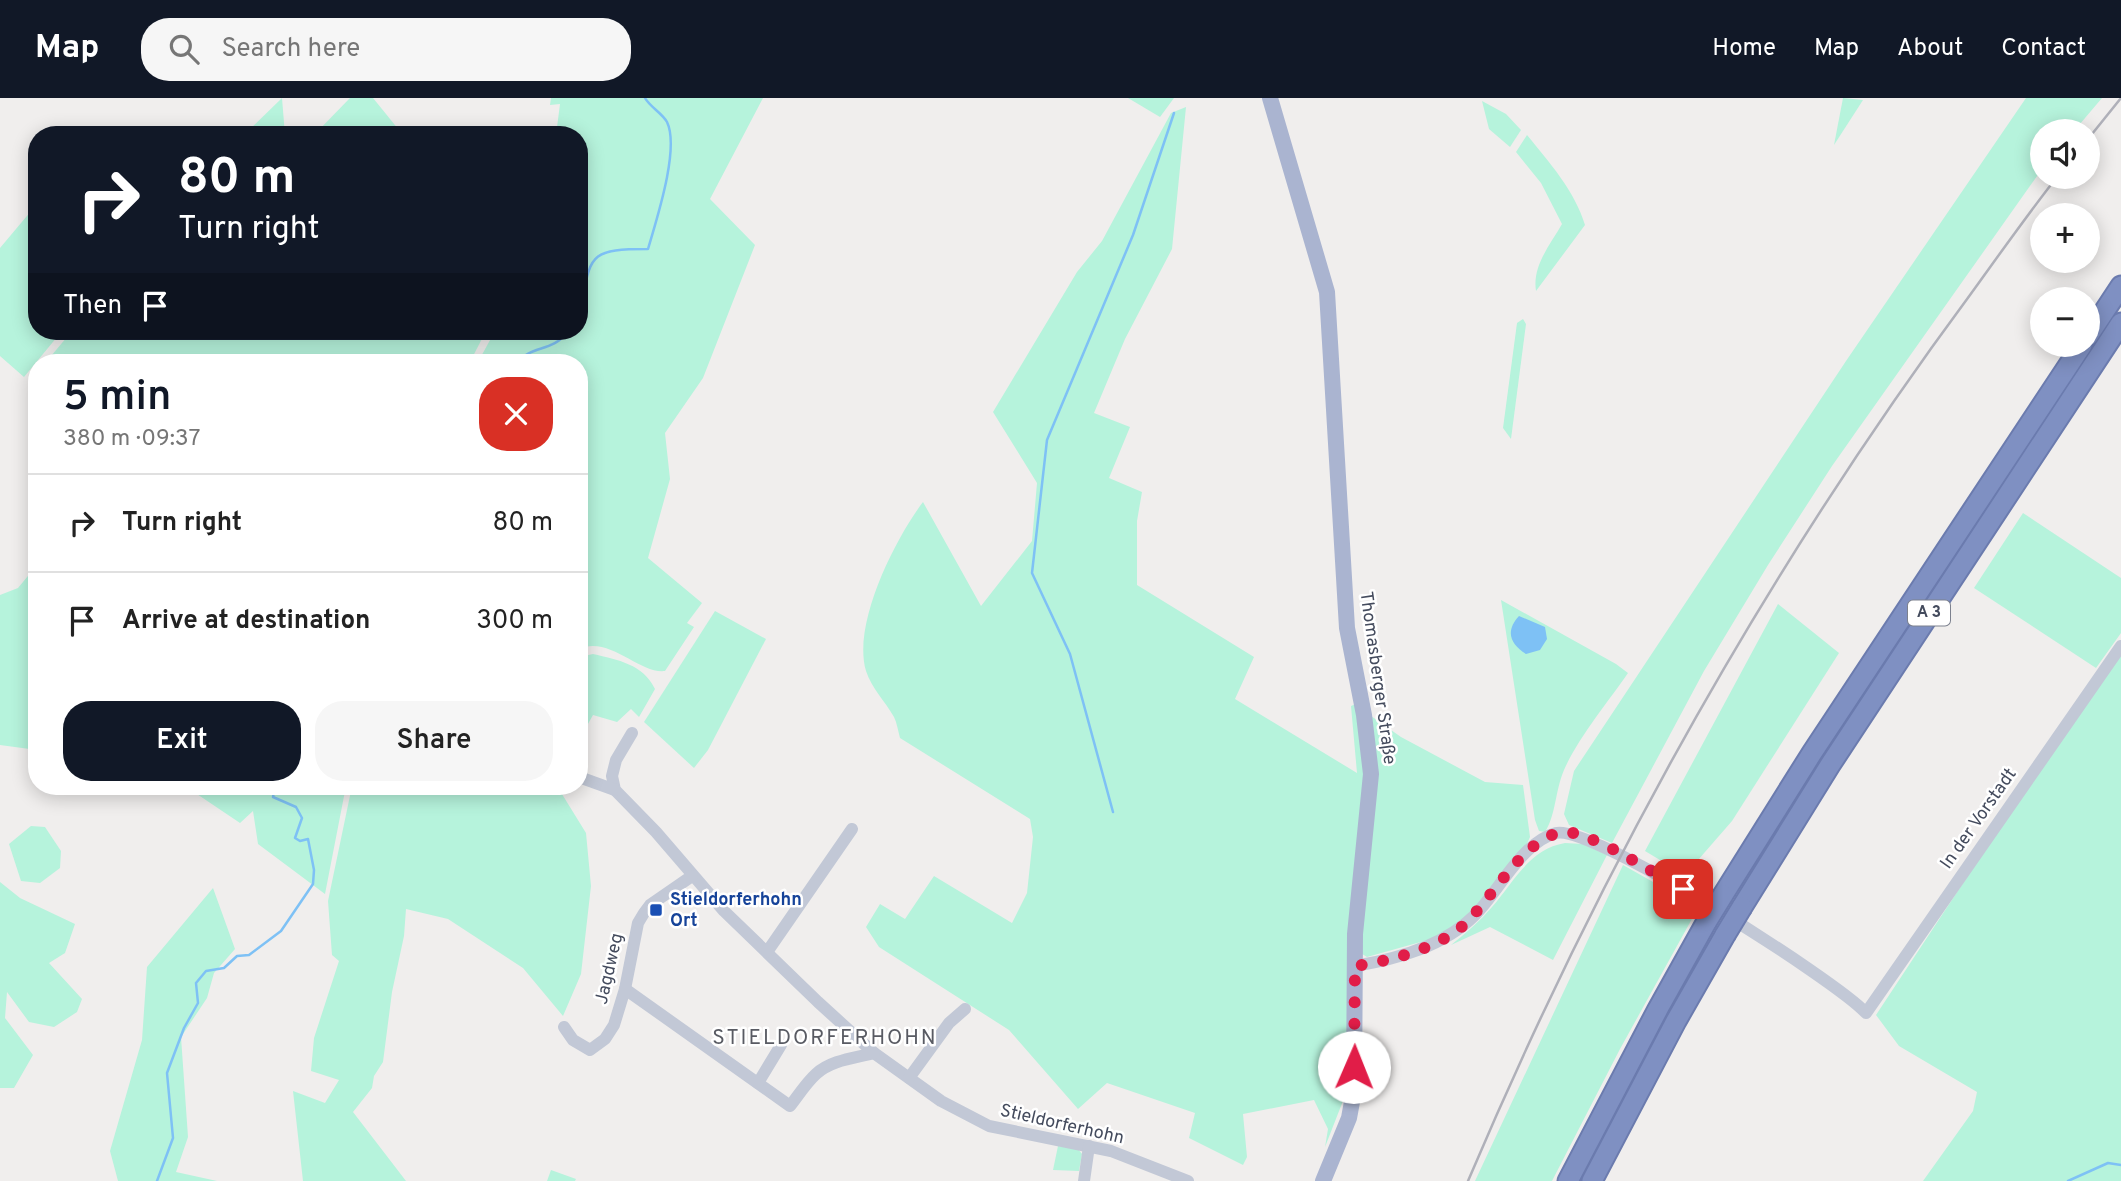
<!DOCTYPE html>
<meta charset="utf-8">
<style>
body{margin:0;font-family:Overpass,sans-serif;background:#f6f6f6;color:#222;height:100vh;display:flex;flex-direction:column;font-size:26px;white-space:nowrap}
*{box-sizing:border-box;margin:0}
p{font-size:23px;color:#767676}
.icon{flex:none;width:38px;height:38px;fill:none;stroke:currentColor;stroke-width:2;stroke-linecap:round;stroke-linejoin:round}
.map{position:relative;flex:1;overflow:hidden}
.drawer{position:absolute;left:28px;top:256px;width:560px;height:441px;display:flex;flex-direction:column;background:#fff;border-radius:28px;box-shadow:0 4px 18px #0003}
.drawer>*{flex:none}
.top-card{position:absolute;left:28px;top:28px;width:560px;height:214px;border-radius:28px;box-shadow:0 4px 18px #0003;background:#111827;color:#fff;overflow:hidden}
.buttons{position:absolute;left:2030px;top:21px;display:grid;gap:14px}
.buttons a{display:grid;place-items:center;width:70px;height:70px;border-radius:50%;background:#fff;box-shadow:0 4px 18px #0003;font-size:35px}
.pin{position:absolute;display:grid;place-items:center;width:60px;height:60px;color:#fff;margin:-30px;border-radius:14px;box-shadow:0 4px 10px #0006}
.me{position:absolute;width:77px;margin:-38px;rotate:1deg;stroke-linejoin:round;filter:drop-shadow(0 0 5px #0008)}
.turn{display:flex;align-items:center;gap:24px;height:147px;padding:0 35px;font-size:32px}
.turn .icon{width:91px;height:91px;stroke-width:2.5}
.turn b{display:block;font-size:49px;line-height:60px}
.then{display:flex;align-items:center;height:66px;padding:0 35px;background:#0003;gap:14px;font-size:26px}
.round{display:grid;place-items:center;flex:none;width:74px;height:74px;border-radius:28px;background:#f6f6f6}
.summary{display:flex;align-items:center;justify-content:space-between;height:119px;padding:0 35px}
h1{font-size:42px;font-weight:600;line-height:52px;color:#111827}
.cta{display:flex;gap:14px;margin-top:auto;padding:14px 35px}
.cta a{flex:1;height:80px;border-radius:28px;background:#111827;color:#fff;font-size:28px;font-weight:600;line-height:80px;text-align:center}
.cta a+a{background:#f6f6f6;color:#222}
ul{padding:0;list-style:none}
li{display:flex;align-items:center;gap:21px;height:98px;padding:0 35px;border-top:2px solid #e0e0e0}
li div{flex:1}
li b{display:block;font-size:26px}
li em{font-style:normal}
header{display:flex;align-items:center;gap:42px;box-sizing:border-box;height:98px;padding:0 35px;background:#111827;color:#fff}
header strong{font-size:33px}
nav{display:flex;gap:38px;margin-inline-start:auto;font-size:24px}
.search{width:490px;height:63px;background:#f6f6f6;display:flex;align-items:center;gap:18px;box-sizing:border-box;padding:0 24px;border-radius:28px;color:#767676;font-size:26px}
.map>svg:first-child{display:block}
.green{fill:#b6f3dc}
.water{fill:#7ec1f5}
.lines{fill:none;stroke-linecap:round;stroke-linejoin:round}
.stream{stroke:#7ec1f5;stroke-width:2.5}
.highway-casing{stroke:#6b7bae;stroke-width:23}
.minor{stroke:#c2c8d6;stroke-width:12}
.major{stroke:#aab4d0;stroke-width:16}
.highway{stroke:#7f90c2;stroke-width:19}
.rail{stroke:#afb0b9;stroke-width:2.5}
.highway-bridge-casing{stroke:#6b7bae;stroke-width:23;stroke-linecap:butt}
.highway-bridge{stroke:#7f90c2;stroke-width:19}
.route{stroke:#e11d48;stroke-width:12;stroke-dasharray:0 21.6}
.transit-dot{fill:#1a4fb4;stroke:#fff;stroke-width:2.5}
.labels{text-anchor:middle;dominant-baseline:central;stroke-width:5;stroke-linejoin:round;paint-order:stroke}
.shield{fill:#fff;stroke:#7c818e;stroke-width:2}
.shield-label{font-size:16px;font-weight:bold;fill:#444b5d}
.street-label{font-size:18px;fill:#444b5d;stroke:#fff}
.transit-label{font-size:18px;font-weight:bold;fill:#164399;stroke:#fff;text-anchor:start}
.quarter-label{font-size:21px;letter-spacing:2px;fill:#595b63;stroke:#fff}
</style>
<header>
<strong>Map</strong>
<div class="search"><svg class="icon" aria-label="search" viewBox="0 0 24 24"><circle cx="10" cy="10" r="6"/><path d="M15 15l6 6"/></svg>Search here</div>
<nav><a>Home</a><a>Map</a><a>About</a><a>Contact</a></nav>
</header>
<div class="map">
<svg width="2121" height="1083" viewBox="0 0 2121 1083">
<rect width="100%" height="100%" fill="#f0eeed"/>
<g class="green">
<polygon points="282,0 285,37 244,37"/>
<polygon points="350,0 373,0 403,37 314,37"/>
<path d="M 551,0 L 763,0 L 710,101 L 755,147 L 703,280 L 665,335 L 670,381 L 648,460 L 702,505 L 687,525 L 694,529 L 665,573 C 639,576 609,537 579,551 L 579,264 L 478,264 L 495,233 L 579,233 L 579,37 L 556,37 L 560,6 L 550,7 Z"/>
<polygon points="1128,0 1174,0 1160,19"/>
<polygon points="1843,0 1863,2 1834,47"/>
<polygon points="2026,0 2102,0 2074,33 2042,33 2042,71 1832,368 1768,467 1704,573 1612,745 1569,727 1564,716 1574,673 1846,263"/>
<polygon points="1482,3 1506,16 1521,32 1510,49 1489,31"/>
<path d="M 1186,9 L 1172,151 L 1125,241 L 1094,315 L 1130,329 L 1109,380 L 1142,394 L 1137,423 L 1137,487 L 1254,559 L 1235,601 L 1357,675 L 1351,608 L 1358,605 L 1366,660 L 1348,990 L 1325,1049 L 1328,1031 L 1314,1002 L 1243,1016 L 1247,1059 L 1243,1067 L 1189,1040 L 1195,1015 L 1107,985 L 1078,1011 L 1009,932 L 879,849 L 866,829 L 880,806 L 905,821 L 934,778 L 1012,825 L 1027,795 L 1033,739 L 1030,721 L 900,640 C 898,633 897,625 894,619 C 885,603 872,591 866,573 C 852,526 895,441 923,404 L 981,508 L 1032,443 L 1037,385 L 993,314 L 1077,174 L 1102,143 L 1171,15 Z"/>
<path d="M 1527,37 C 1549,64 1575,93 1585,127 L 1536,193 C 1532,168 1550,147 1562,126 L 1541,85 L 1516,54 Z"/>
<polygon points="37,106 37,233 62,233 24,279 0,258 0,150"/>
<polygon points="1523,221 1526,226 1511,341 1503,330 1517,225"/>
<polygon points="72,233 486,233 470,264 46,264"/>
<polygon points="2023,415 2121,480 2121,535 2096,570 1974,490"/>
<polygon points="37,467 37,652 0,647 0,497 18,490"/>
<path d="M 1501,502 L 1616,566 L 1628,575 C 1608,604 1578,640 1564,672 C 1555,693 1556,717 1545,734 L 1539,733 L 1535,722 Z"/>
<polygon points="1778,506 1839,555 1732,723 1685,777 1645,753"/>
<polygon points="715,513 766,541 708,652 694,670 644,624"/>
<polygon points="2121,555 2121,1083 1923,1083 1973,1013 1977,994 1899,948 1876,917 1971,773"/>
<path d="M 593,556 C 618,562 643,566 655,591 L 639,619 L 631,611 L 617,624 L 593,617 L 579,642 L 579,559 Z"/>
<polygon points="1371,618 1401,639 1485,684 1523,687 1530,739 1525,750 1483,801 1462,822 1435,840 1367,859 1359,854"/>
<polygon points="185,688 346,688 325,796 258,746 253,713 240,725"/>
<polygon points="352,688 557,688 586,735 591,788 581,876 563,918 523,870 448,821 406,811 404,838 392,894 383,964 374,978 372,990 353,1014 406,1083 303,1083 293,993 325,1005 339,982 311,973 314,940 339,863 332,857 328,803"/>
<polygon points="31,728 45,729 61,753 60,770 40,785 21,783 9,746"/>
<path d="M 1565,745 L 1583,746 L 1607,757 L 1553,862 L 1490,829 L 1451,847 C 1466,835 1480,823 1492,809 C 1514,784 1529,751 1565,745 Z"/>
<polygon points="1623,767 1692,806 1689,813 1693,819 1620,951 1552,1083 1475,1083"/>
<polygon points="0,784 20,800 75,826 65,855 49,865 82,901 77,914 54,929 29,924 7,894 5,920 33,957 14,990 0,990"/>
<polygon points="213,790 235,851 214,875 207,900 181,939 188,1039 176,1074 217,1083 118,1083 110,1053 142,942 147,869"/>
<polygon points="1058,1048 1078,1051 1082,1056 1079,1073 1053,1072"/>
<polygon points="551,1072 576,1081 575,1083 547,1083"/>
</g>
<path class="water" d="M 1519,518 L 1545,529 L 1547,541 L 1540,552 L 1526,556 C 1510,546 1505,533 1519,518 Z"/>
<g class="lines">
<g class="stream">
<path d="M 579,215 C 592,158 585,151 648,151 C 656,123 680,51 667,24 C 662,15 650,9 645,0"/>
<path d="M 520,264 C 529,247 553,255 568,233"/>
<polyline points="1113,714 1070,556 1032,475 1047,342 1133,137 1174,15"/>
<polyline points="157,1083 173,1040 167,975 184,930 198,905 196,885 206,873 224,870 237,858 249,857 281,833 313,786 314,772 308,741 300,743 295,740 302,720 296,709 273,699 275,688"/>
<polyline points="2068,1083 2108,1065 2121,1067"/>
</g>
<defs>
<g id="highway">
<polyline points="2088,238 2121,188"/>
<polyline points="1723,797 1812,655 2082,247"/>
<polyline points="1742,809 1830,667 2121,225"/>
<polyline points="1568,1083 1658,911 1707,823"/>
<polyline points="1592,1083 1676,923 1725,837"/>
</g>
</defs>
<use href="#highway" class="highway-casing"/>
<g class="minor">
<polyline points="632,635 616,662 612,678 615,692 656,734 724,813 818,904 874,955 941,1003 989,1028 1111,1053 1188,1083"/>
<polyline points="579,679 615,692"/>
<polyline points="767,854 852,731"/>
<path d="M 1355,868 C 1398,861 1444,848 1475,817 C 1499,793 1522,744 1556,735 C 1591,726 1836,882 1866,915 L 2121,548"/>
<path d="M 625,891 L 790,1008 C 798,998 806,985 816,976 C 831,962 855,960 874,955"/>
<polyline points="564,929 573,942 590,952 605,941 614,927 625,891 638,825 644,815 650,807 692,778"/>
<polyline points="909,980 949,925 965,911"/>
<polyline points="758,985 781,947"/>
<polyline points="1084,1083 1089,1048"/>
</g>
<polyline class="major" points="1270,0 1327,194 1347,530 1364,617 1371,676 1355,836 1354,993 1349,1020 1323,1083"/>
<use href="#highway" class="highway"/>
<g class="rail">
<polyline points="2088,41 2121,0"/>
<path d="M 1468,1083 C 1601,769 1767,471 1970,197 C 1999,157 2027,117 2057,79"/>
</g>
<defs>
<g id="highway-bridge">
<polyline points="1707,823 1723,797"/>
<polyline points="1725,837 1742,809"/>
</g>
</defs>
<use href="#highway-bridge" class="highway-bridge-casing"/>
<use href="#highway-bridge" class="highway-bridge"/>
</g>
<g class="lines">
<path class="route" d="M 1354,969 L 1355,868 C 1388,863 1427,853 1455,834 C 1490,810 1527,726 1573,735 C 1602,741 1655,776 1683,791"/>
</g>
<rect class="transit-dot" x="649" y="805" width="14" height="14" rx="3.5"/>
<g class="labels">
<rect class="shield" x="1908" y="502.5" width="42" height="25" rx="5"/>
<g class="shield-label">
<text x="1929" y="515">A 3</text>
</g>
<g class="street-label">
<text transform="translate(1377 580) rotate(82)">Thomasberger Straße</text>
<text transform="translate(1979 721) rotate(-55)">In der Vorstadt</text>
<text transform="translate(610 871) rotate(-77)">Jagdweg</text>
<text transform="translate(1062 1027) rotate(13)">Stieldorferhohn</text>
</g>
<g class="transit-label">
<text x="670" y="802">Stieldorferhohn<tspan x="670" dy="21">Ort</tspan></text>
</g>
<g class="quarter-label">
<text x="825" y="940">STIELDORFERHOHN</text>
</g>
</g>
</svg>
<div class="buttons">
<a><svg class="icon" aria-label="sound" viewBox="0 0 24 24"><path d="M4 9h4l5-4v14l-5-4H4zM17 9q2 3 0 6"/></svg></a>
<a>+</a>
<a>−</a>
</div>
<div class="pin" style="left:1683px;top:791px;background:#d93025"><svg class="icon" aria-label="arrive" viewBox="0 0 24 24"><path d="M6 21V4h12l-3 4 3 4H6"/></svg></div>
<svg class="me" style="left:1354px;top:969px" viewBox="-20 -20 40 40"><circle r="19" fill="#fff"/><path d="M0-13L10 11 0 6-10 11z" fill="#e11d48"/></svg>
<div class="top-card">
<div class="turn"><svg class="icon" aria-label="right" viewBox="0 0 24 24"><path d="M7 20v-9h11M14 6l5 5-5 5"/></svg><div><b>80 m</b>Turn right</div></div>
<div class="then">Then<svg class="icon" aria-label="arrive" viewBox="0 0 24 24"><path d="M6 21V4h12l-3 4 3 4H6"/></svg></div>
</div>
<section class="drawer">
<div class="summary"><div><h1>5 min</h1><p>380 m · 09:37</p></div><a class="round" style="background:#d93025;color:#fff"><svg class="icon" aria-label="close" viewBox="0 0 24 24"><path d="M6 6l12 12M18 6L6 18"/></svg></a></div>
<ul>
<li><svg class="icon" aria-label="right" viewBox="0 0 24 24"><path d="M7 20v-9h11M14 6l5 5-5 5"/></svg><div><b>Turn right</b></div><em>80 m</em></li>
<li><svg class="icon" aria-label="arrive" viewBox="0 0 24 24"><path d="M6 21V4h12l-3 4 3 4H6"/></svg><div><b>Arrive at destination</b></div><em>300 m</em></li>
</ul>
<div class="cta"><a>Exit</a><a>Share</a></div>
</section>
</div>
